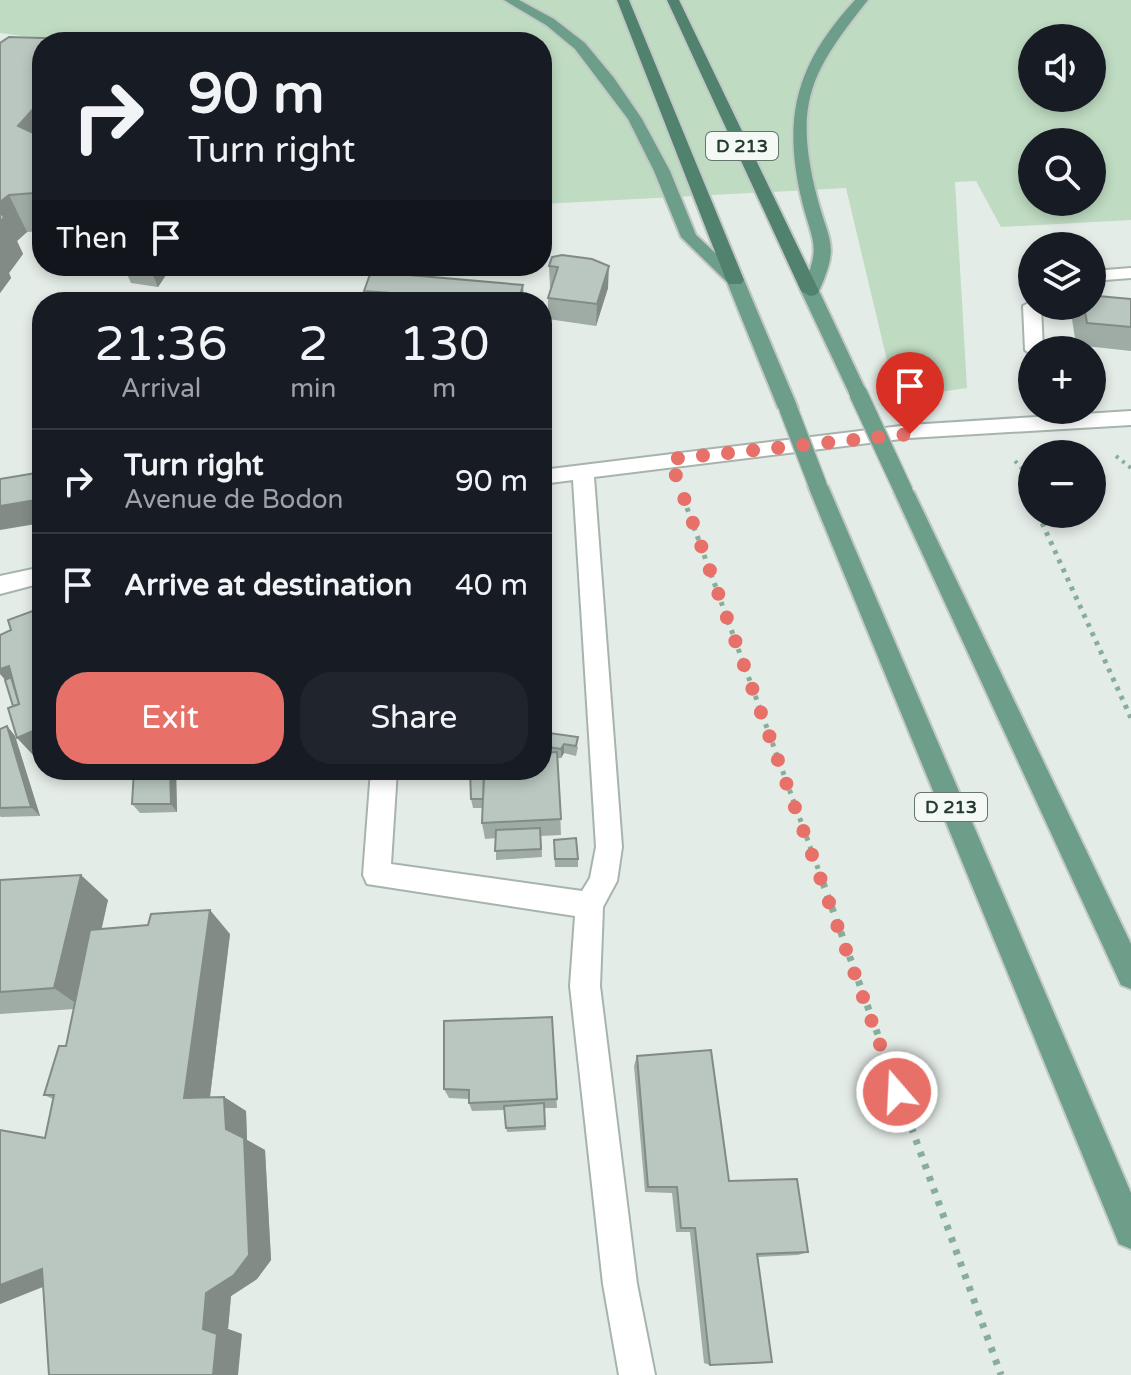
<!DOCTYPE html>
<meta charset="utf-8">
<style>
body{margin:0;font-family:"Varela Round",sans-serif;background:#20242c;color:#f1f3f6;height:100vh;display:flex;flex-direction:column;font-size:30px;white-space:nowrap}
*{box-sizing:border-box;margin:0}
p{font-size:26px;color:#9ea1a6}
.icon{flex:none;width:44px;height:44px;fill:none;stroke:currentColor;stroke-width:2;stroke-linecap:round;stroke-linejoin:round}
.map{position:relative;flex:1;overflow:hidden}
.panel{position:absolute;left:32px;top:292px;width:520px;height:488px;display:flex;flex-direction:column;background:#171b24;border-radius:32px;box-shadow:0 4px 12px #0003}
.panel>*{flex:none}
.guide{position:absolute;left:32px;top:32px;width:520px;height:244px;border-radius:32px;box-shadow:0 4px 12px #0003;background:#171b24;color:#f1f3f6;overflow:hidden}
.buttons{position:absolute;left:1018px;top:24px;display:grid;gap:16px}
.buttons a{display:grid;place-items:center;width:88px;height:88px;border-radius:50%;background:#171b24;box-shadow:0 4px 12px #0003;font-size:40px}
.pin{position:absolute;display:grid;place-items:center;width:68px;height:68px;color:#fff;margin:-82px -34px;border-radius:50% 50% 50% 0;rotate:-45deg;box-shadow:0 0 8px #0007}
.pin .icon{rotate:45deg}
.me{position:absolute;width:88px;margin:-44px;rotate:341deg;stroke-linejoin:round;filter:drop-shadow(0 0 6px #0008)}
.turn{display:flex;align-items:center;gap:28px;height:168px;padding:0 24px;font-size:36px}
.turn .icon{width:104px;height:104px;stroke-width:2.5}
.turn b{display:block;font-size:56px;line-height:68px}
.then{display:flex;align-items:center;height:76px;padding:0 24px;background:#0003;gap:16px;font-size:30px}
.eta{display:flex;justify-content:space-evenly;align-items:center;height:136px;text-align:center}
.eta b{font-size:48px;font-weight:600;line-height:56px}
.action{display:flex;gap:16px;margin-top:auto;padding:16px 24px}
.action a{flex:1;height:92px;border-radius:32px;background:#e77168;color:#fff;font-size:32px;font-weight:600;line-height:92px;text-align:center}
.action a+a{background:#20242c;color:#f1f3f6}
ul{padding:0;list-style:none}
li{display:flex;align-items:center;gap:24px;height:104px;padding:0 24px;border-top:2px solid #363941}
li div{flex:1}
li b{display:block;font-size:30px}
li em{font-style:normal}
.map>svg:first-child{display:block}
.green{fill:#bfdbc2;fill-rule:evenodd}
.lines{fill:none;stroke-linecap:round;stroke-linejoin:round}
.minor-casing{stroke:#a7b4ad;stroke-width:4}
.primary-casing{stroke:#c2c8c6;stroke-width:4}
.trunk-casing{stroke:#c2c8c6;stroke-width:4}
.path-far2{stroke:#87ad9b;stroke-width:4;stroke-dasharray:3 5;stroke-linecap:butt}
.path-far1{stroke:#87ad9b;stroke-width:5;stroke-dasharray:4 6;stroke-linecap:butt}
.path{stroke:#87ad9b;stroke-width:7;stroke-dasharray:5 8;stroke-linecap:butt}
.minor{fill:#fff;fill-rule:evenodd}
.primary{fill:#6c9e89;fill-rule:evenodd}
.trunk{fill:#50826e;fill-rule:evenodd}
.primary-bridge-casing{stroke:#c2c8c6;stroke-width:21;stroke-linecap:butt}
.primary-bridge{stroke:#6c9e89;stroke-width:18}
.wall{fill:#9faba5}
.shaded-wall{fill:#828b86}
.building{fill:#b9c7c0;stroke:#828b86;stroke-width:2}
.route{stroke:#e77168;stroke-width:14;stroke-dasharray:0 25.2}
.labels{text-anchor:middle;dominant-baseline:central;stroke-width:7;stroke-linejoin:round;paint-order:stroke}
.shield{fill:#f4f9f6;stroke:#63756d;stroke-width:2}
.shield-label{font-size:18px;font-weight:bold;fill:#253c32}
</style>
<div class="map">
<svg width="1131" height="1375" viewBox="0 0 1131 1375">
<rect width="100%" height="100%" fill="#e4ece7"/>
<path class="green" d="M 0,0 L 1131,0 L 1131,220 L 1001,227 L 976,181 L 955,182 L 967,388 L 896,398 L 846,188 L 542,204 L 542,42 L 68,42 L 0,33 ZM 1032,38 L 1092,38 L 1092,98 L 1032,98 ZM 1032,142 L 1092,142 L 1092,202 L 1032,202 Z"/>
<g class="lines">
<defs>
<g id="minor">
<polygon points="1131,268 1131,278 1092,281 1092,271"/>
<polygon points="1032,301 1032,306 1041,306 1043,350 1032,350 1032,355 1025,350 1023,306"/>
<polygon points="1131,411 1131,425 909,438 594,477 622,847 617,881 603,907 600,986 637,1284 655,1375 619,1375 603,1284 570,986 575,916 367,884 363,875 371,770 397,770 391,864 582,891 590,878 596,847 573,480 542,484 542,470 909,425"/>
<polygon points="42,567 42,583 0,594 0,576"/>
</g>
<g id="primary">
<polygon points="504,0 519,0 554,19 585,43 614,78 642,119 670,171 696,235 744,280 798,408 795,413 788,414 778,408 727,282 681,237 654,171 628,119 575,49 546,25"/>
<path d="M 855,0 L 868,0 C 811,72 793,102 817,197 C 829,243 840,244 819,291 L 867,393 L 858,399 L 849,393 L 801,291 C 823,244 812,244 801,197 C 782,114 798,62 855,0 Z"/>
<polygon points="818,479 828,486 1131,1193 1131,1249 1119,1244 808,486"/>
<polygon points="904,485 914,492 1131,944 1131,989 1121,985 894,492"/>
</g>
<g id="trunk">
<polygon points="617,0 629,0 744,280 741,284 729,284 726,280"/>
<polygon points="667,0 679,0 819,291 816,295 810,296 801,291"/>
</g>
</defs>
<use href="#minor" class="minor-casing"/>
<use href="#primary" class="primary-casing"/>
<use href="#trunk" class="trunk-casing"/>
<g class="path-far2">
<polyline points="1116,456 1131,468"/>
<polyline points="1015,461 1025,472 1032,495"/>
<polyline points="682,494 688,510"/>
</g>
<g class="path-far1">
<polyline points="687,508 824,885"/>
<polyline points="1038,514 1131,718"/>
</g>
<polyline class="path" points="823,883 1001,1375"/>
<use href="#minor" class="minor"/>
<use href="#primary" class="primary"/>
<use href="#trunk" class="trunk"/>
<defs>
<g id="primary-bridge">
<polyline points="858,393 904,492"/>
<polyline points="788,408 818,486"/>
</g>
</defs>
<use href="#primary-bridge" class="primary-bridge-casing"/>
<use href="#primary-bridge" class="primary-bridge"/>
</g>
<g class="wall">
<polygon points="73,39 74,42 42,42 42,231 27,232 17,241 23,254 9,273 11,278 0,293 0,43"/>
<polygon points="552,257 608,288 596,326 548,319 548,298 551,288 550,288 549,266"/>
<polygon points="131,266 169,266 170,269 158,287 131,283 126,272"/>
<polygon points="373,266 418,266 414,276 524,302 366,302 364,291"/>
<polygon points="1098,296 1131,299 1131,351 1076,345 1070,306 1092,306"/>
<polygon points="542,565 546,709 542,709"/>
<polygon points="7,726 15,736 40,816 1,817 0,816 0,729"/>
<polygon points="542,732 578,747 576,756 564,753 561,758 558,758 561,835 541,836 542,857 496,860 496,838 485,839 482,823 483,808 473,808 471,799 542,770"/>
<polygon points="176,770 177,812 140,813 132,804"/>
<polygon points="554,840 578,859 578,867 555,867"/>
<polygon points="0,880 108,900 101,929 230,934 210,1097 224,1097 246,1111 247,1140 265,1150 271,1260 257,1279 231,1296 228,1329 242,1334 43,1287 0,1304 0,1130 45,1138 53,1099 44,1095 66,1046 74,1009 0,1014"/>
<polygon points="552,1017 557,1108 544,1108 546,1130 507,1132 504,1110 472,1111 469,1103 469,1099 449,1098 444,1089"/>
<polygon points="637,1056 729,1181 808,1252 798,1255 757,1257 710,1365 704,1363 690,1232 676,1232 672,1193 645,1192 634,1066"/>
</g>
<g class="shaded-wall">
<polygon points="34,108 42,125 42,154 18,126"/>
<polygon points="42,189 42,210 34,193"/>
<polygon points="9,195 27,232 17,241 23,254 9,273 11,278 0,293 0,202"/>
<polygon points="160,266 169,266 170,269 158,287 153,275"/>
<polygon points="406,266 418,266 413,277 404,269"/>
<polygon points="609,266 608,288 596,326 597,304"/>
<polygon points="523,285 524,302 518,302"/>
<polygon points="42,499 42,523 0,530 0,506"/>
<polygon points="9,666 25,685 13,689 0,674 0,669"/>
<polygon points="7,726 15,736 40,816 31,807"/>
<polygon points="42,727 42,752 33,755 17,738"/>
<polygon points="564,744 564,753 561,758 561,749"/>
<polygon points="170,770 176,770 177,812 171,804"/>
<polygon points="81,875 108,900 84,1009 54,988"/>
<polygon points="210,910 230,934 208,1112 184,1098"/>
<polygon points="224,1097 246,1111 247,1140 265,1150 271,1260 257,1279 231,1296 228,1329 242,1334 238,1375 213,1375 203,1329 226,1129"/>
<polygon points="42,1269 77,1273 0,1304 0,1285"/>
</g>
<g class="building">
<polygon points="9,37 73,39 70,42 42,42 42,108 34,108 18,126 42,137 42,189 34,193 9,195 0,202 0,43"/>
<polygon points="0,212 4,217 0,222"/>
<polygon points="562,255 592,259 609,266 597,304 548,298 558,267 549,266 552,257"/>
<polygon points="131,266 160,266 153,275 126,272"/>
<polygon points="373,266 406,266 404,269 412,269 410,275 523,285 518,302 476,302 436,299 436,302 400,302 403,294 364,291"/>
<polygon points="1092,274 1098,296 1131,299 1131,327 1087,323 1084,306 1092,306"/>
<polygon points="42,472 42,499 0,506 0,479"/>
<polygon points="542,565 543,565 546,691 542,691"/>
<polygon points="38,609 42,620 42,727 17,738 8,708 19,704 9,666 0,669 0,635 11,630 8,620"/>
<polygon points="11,677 19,704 13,706 5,680"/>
<polygon points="7,726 31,807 0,808 0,729"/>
<polygon points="542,732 578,737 576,746 564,744 561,749 542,746"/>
<polygon points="557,752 561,819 482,823 484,770 542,770 542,753"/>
<polygon points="134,770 170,770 171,804 132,804"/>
<polygon points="470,770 484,770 483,799 471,799"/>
<polygon points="540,828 541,849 495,851 496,830"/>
<polygon points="576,838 578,859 555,859 554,840"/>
<polygon points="81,875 54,988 0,992 0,880"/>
<polygon points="210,910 184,1098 224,1097 226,1129 244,1138 249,1255 234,1275 206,1293 203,1329 217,1334 213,1375 49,1375 42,1269 0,1285 0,1130 45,1138 54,1095 44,1095 59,1046 66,1046 90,930 148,925 151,914"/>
<polygon points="552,1017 557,1099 469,1103 469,1090 444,1089 444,1021"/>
<polygon points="711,1050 729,1181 797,1179 808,1252 757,1254 772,1362 710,1365 695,1228 681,1228 677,1187 648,1187 637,1056"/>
<polygon points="544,1103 545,1126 506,1128 504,1106"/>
</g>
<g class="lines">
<polyline class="route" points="897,1092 670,459 910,434"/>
</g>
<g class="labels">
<g class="shield">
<rect x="706" y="132" width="72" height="28" rx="6"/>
<rect x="915" y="793" width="72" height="28" rx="6"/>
</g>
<g class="shield-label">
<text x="742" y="146">D 213</text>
<text x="951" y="807">D 213</text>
</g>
</g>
</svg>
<div class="buttons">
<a><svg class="icon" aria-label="sound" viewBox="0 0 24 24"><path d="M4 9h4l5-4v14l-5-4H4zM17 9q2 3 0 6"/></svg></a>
<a><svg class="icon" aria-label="search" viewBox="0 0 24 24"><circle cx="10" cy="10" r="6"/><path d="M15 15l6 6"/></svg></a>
<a><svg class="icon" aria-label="layers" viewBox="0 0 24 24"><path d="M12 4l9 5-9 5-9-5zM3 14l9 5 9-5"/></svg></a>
<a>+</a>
<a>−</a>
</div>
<div class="pin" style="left:910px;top:434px;background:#d93025"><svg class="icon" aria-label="arrive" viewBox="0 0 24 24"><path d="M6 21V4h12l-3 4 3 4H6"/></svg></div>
<svg class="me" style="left:897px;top:1092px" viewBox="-20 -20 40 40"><circle r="17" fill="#e77168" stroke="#fff" stroke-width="3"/><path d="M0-11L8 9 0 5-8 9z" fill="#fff"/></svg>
<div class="guide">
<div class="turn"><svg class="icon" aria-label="right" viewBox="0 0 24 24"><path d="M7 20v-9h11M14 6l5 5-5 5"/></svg><div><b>90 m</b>Turn right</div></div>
<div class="then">Then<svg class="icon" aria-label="arrive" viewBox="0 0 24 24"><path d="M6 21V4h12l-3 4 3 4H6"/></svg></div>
</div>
<section class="panel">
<div class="eta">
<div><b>21:36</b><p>Arrival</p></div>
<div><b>2</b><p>min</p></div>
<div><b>130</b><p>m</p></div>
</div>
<ul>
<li><svg class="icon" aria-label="right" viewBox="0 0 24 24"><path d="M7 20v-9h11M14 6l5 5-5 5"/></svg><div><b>Turn right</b><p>Avenue de Bodon</p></div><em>90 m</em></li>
<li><svg class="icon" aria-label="arrive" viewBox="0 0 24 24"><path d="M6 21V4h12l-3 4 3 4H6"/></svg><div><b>Arrive at destination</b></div><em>40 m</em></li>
</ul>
<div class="action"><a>Exit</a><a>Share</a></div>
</section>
</div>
